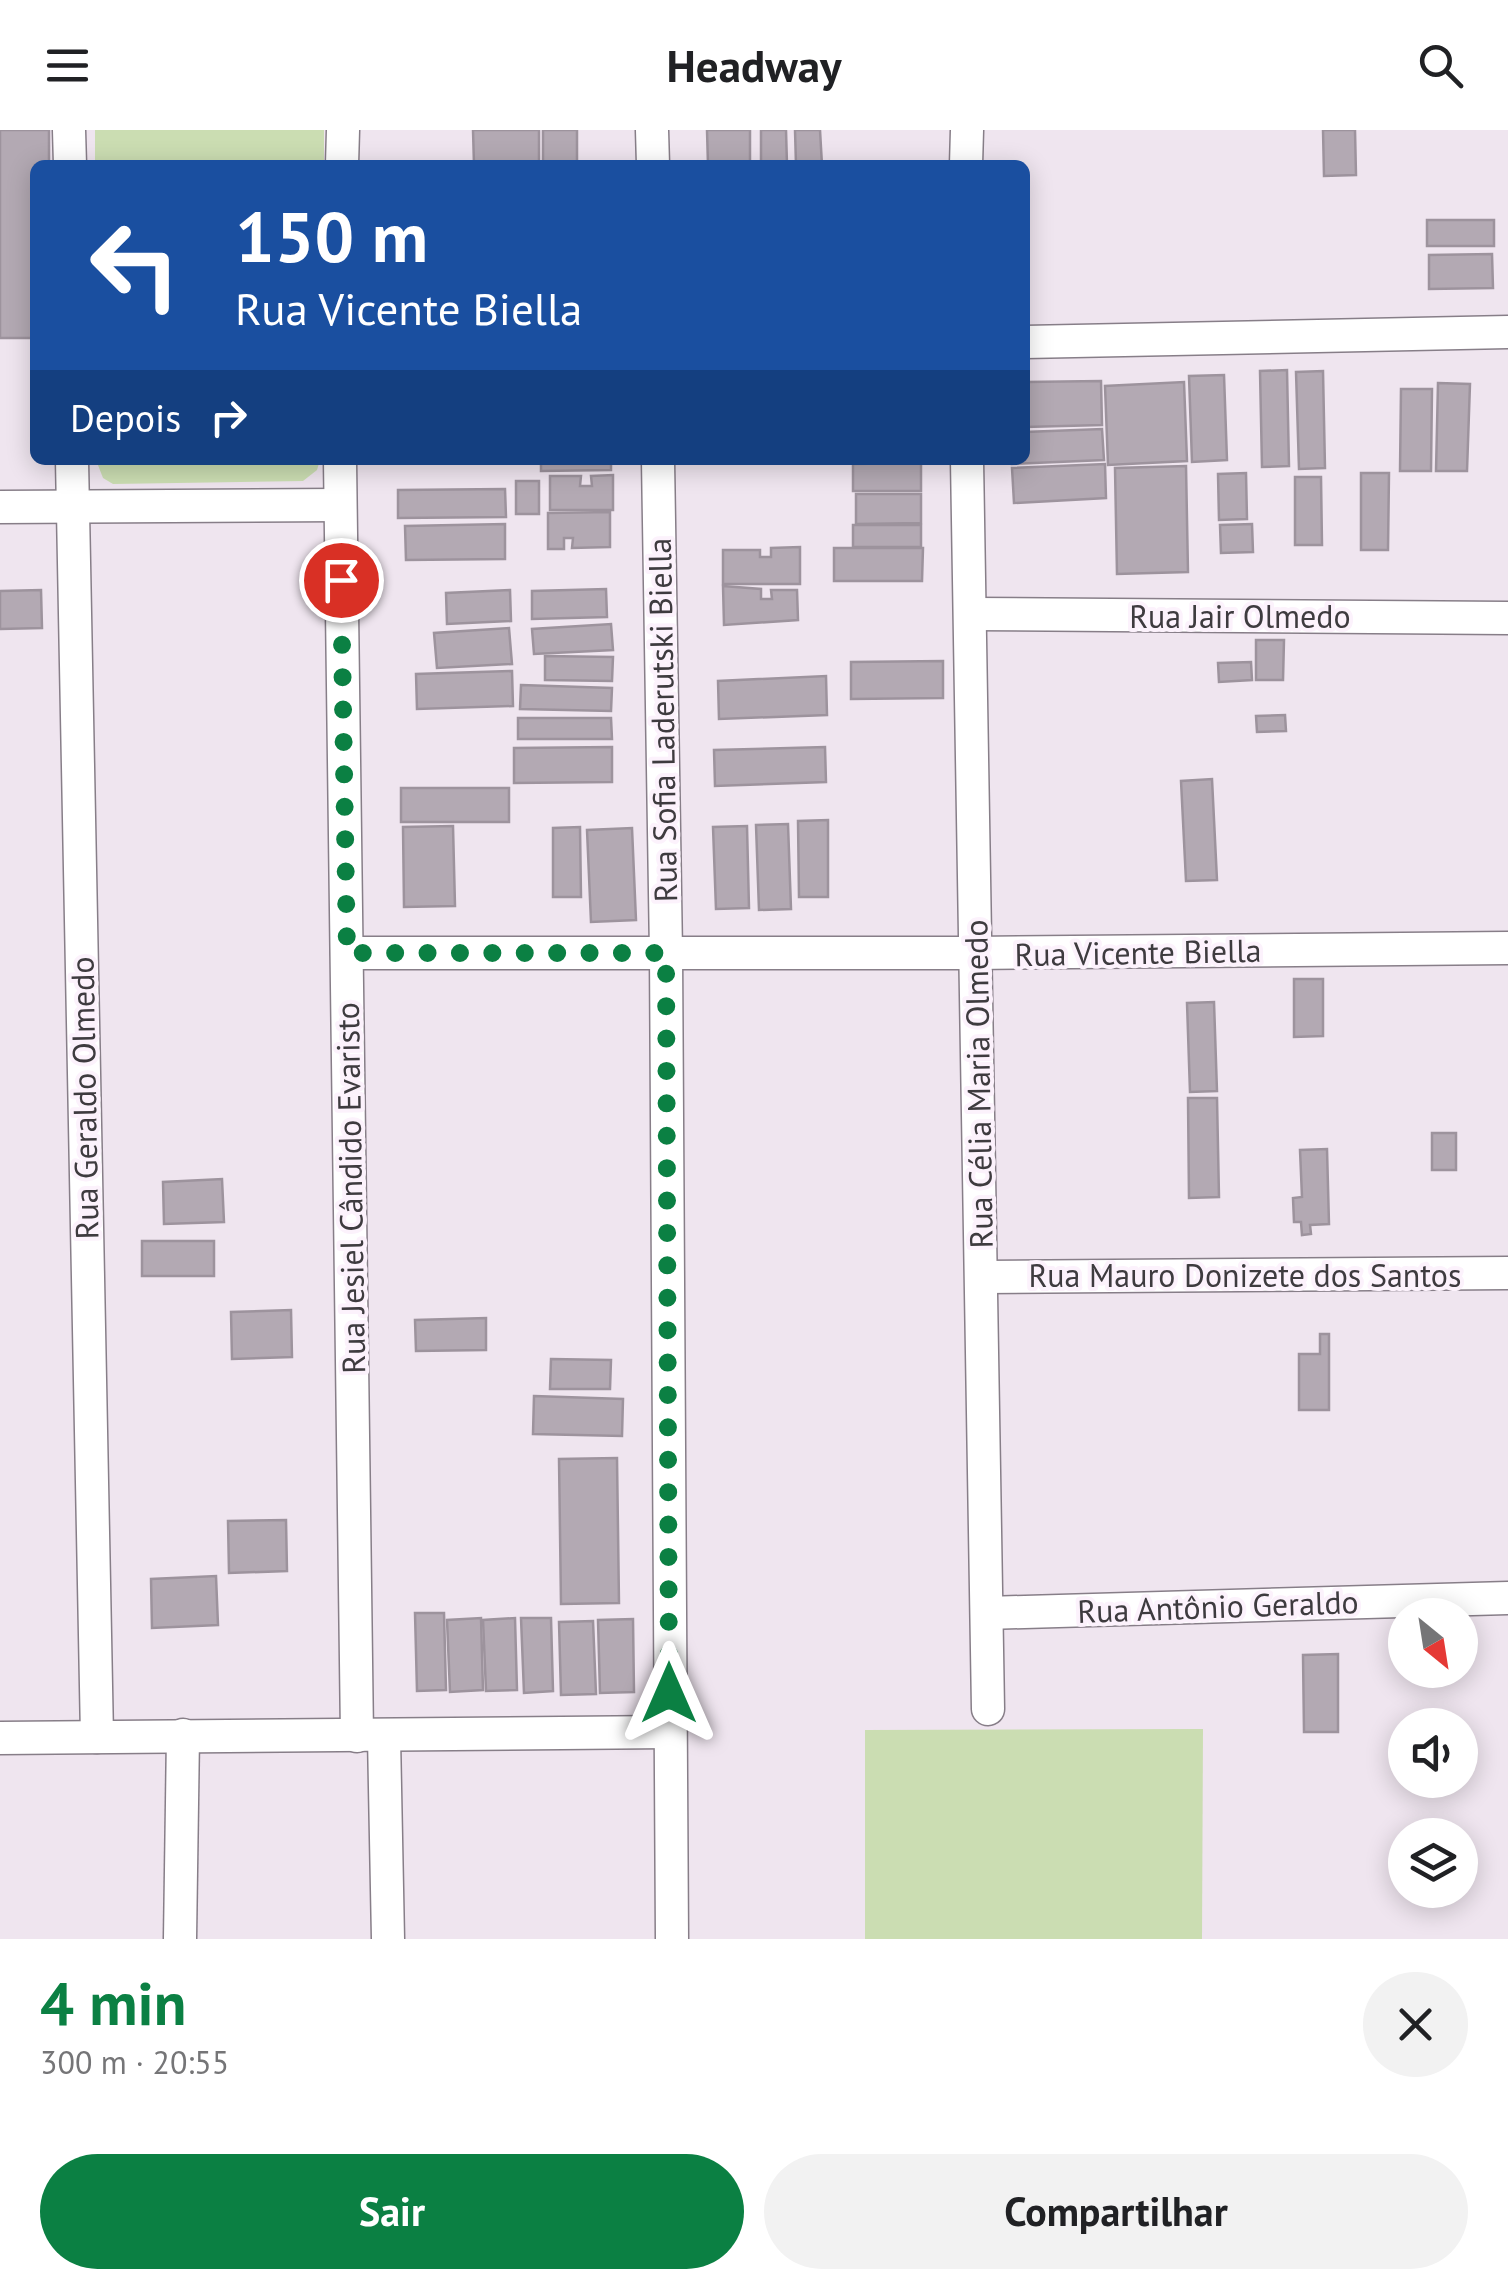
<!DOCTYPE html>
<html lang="pt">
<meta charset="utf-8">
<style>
body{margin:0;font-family:"PT Sans",sans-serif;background:#f2f2f2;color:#202124;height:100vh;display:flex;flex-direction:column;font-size:38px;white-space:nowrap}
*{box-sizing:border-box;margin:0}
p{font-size:32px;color:#757577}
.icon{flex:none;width:55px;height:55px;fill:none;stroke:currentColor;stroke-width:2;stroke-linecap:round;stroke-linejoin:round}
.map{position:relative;height:1809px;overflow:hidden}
.side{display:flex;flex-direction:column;background:#fff;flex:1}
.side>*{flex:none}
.top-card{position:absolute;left:30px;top:30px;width:1000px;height:305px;border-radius:15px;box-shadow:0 5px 25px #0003;background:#1a4fa0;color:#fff;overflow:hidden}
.needle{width:65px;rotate:150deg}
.buttons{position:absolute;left:1388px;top:1468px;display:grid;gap:20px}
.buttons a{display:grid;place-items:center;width:90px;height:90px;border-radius:50%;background:#fff;box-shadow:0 5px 25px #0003;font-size:50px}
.pin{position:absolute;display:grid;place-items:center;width:85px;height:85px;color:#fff;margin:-42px;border:5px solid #fff;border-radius:50%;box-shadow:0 2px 10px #0007}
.me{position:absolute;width:110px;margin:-55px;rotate:0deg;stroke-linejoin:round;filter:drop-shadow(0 0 8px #0008)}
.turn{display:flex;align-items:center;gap:35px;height:210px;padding:0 40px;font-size:45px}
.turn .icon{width:130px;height:130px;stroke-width:2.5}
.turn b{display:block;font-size:70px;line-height:85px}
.then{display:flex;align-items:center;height:95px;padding:0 40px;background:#0003;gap:20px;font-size:38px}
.round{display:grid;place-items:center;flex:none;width:105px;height:105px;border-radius:52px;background:#f2f2f2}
.overview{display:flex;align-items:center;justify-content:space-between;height:170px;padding:0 40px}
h1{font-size:60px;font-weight:700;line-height:75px;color:#0b8043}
.action{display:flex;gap:20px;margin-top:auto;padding:20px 40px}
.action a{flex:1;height:115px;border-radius:60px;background:#0b8043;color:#fff;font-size:40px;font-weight:700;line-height:115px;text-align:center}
.action a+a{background:#f2f2f2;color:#202124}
header{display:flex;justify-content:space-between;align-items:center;height:130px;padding:0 40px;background:#fff;font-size:45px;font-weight:700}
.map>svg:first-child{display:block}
.green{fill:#cbddb2}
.building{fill:#b3a9b3;stroke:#9d939d;stroke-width:2.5}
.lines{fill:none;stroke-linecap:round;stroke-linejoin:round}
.minor-casing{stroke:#877e88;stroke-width:35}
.minor{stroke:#fff;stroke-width:32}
.route{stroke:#0b8043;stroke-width:18;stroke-dasharray:0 32.4}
.labels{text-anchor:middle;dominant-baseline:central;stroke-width:8;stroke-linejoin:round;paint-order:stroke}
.street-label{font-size:32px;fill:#3e3b3f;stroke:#fcf2fc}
</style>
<header><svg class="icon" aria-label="menu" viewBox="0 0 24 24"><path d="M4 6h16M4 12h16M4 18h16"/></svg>Headway<svg class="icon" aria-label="search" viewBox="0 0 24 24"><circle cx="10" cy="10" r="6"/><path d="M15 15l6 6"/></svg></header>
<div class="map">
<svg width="1508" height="1809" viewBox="0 0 1508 1809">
<rect width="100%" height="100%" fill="#efe5ef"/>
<g class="green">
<rect x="95" y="0" width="229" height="35"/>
<polygon points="96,330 320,330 317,340 303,351 113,354 103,348"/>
<polygon points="1203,1599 1202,1809 865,1809 865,1600"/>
</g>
<g class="building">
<polygon points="0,0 49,0 49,35 35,35 35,208 0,208"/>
<polygon points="473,0 539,0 539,35 474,35"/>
<rect x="543" y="0" width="34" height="35"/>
<polygon points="707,0 750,0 750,35 708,35"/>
<polygon points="761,0 786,0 787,35 761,35"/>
<polygon points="795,0 820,0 822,35 796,35"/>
<polygon points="1323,0 1355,0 1356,45 1324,46"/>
<rect x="1427" y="90" width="67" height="26"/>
<polygon points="1492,124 1493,158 1429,159 1429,125"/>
<polygon points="1287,240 1289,336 1262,337 1260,241"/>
<polygon points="1323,241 1325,338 1299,339 1296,242"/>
<polygon points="1224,245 1227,330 1192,332 1189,246"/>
<polygon points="1101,251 1102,295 1025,297 1025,252"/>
<polygon points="1184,252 1187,331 1108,335 1105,256"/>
<polygon points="1438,253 1470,254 1467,341 1436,341"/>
<polygon points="1401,259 1432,259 1431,341 1400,341"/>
<polygon points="1102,299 1104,330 1012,334 1012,330 1025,330 1025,302"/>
<polygon points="541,330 611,330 611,340 541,341"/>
<polygon points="921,333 921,361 853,361 853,334"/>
<polygon points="1105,334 1106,368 1014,373 1012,338"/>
<polygon points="1186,336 1188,442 1117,444 1115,338"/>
<polygon points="1246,343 1247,389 1219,390 1218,344"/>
<polygon points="1361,343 1389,343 1388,420 1361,420"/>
<polygon points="613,345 613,380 550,380 550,346 581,346 580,356 592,356 591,346"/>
<polygon points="1295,347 1321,347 1322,415 1295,415"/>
<rect x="516" y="351" width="23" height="33"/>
<polygon points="505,359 506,387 398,388 398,360"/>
<polygon points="856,364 921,364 921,393 856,394"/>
<polygon points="610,382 610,417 572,418 573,408 564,408 564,419 548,419 548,383"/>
<polygon points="505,394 505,429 406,430 405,396"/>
<polygon points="1252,394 1253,422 1221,423 1220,395"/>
<rect x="853" y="395" width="68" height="22"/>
<polygon points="800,417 800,454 723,454 723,420 760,420 760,427 771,427 771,418"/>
<polygon points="834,418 923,418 922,451 834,451"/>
<polygon points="723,456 761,459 761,469 772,469 771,460 797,460 798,490 724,495"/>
<polygon points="606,459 607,487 532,489 532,461"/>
<polygon points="41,460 42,498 0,499 0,461"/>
<polygon points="510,460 511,491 447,494 446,463"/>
<polygon points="611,494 613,520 534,524 532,499"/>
<polygon points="509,498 512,534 437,538 434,503"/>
<polygon points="1256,510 1284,510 1283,550 1256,550"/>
<polygon points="545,526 613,527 612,551 545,550"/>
<polygon points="943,531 943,568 851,569 851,532"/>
<polygon points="1251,532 1252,550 1219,552 1218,533"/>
<polygon points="512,541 513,576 417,579 416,544"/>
<polygon points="826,546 827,585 719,589 718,551"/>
<polygon points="521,555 612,558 611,581 520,579"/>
<polygon points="1285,585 1286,601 1257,602 1256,586"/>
<polygon points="518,588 611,588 612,609 518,609"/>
<polygon points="612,617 612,652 514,653 514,618"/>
<polygon points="825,617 826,652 715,656 714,620"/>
<polygon points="1212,649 1217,750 1186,751 1181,651"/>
<rect x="401" y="658" width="108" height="34"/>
<polygon points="828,690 828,767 799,767 798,691"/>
<polygon points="788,694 791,779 759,780 756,695"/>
<polygon points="453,696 455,776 404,777 403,697"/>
<polygon points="747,696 749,778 716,779 713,697"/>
<polygon points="580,697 581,767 553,767 553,698"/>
<polygon points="632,698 636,790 591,792 587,700"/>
<polygon points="1294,849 1323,849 1323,906 1294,907"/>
<polygon points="1214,872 1217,961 1190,962 1187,873"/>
<polygon points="1188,968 1217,968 1219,1067 1189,1068"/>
<rect x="1432" y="1003" width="24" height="37"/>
<polygon points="1327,1019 1329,1094 1310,1095 1311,1104 1302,1105 1301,1092 1294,1092 1293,1068 1302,1067 1300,1020"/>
<polygon points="222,1049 224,1092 164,1094 163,1052"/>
<rect x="142" y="1111" width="72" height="35"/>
<polygon points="291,1180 292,1227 232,1229 231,1182"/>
<polygon points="486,1188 486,1220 416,1221 415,1190"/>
<polygon points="1320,1204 1329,1204 1329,1280 1299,1280 1299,1224 1320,1224"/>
<polygon points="551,1229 611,1230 610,1259 550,1259"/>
<polygon points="534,1266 623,1269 622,1306 533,1304"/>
<polygon points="617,1328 619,1473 561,1474 559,1329"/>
<polygon points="286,1390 287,1441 229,1443 228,1391"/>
<polygon points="216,1446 218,1495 152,1498 151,1449"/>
<polygon points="415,1483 444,1483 446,1560 417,1561"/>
<polygon points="481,1488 483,1560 450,1562 447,1490"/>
<polygon points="515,1488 517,1560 486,1561 483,1490"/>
<polygon points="521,1488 551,1488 553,1561 524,1563"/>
<polygon points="633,1489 634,1562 600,1563 598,1490"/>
<polygon points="593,1491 596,1564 561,1565 559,1492"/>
<polygon points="1338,1524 1338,1602 1304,1602 1303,1525"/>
</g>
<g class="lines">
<defs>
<g id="minor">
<polyline points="69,0 70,35"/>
<polyline points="652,0 653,35"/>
<polyline points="342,35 343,0"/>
<polyline points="966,35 967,0"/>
<polyline points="1025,212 1508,202"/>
<polyline points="72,330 97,1607"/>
<polyline points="340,330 357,1606"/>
<polyline points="658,330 666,823 672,1809"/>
<polyline points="967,330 988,1579"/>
<polyline points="0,377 340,375"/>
<polyline points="972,484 1508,488"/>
<polyline points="347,823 974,823 1508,818"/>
<polyline points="983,1147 1508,1143"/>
<polyline points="987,1483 1508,1468"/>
<polyline points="384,1607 388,1809"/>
<polyline points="0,1608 669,1602"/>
<polyline points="180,1809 183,1605"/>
</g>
</defs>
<use href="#minor" class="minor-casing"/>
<use href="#minor" class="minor"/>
</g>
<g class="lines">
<polyline class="route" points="341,450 347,823 666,823 669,1563"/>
</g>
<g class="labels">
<g class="street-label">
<text x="1240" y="486">Rua Jair Olmedo</text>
<text transform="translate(662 590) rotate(-91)">Rua Sofia Laderutski Biella</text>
<text transform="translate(1138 822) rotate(-1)">Rua Vicente Biella</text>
<text transform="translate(978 954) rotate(-91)">Rua Célia Maria Olmedo</text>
<text transform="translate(84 968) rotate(-91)">Rua Geraldo Olmedo</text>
<text transform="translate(350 1058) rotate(-91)">Rua Jesiel Cândido Evaristo</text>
<text x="1245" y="1145">Rua Mauro Donizete dos Santos</text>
<text transform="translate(1218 1476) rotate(-2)">Rua Antônio Geraldo</text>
</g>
</g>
</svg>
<div class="buttons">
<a><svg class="needle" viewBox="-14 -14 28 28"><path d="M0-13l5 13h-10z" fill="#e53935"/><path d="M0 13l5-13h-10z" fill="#757577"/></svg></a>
<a><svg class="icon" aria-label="sound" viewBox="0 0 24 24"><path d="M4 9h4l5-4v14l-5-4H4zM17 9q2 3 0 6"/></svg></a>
<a><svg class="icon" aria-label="layers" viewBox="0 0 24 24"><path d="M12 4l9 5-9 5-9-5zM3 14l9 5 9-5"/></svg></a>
</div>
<div class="pin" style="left:341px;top:450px;background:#d93025"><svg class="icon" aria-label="arrive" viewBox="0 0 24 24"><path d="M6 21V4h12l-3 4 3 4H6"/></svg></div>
<svg class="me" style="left:669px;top:1563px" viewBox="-20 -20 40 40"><path d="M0-17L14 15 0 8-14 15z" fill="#0b8043" stroke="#fff" stroke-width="4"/></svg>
<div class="top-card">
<div class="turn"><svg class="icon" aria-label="left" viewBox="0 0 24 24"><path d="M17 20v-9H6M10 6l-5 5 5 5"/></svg><div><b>150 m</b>Rua Vicente Biella</div></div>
<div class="then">Depois<svg class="icon" aria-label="right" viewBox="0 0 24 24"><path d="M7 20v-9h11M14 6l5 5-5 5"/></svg></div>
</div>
</div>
<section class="side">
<div class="overview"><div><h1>4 min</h1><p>300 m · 20:55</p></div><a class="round"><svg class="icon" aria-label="close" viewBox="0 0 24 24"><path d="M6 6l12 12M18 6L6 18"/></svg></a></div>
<div class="action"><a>Sair</a><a>Compartilhar</a></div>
</section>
